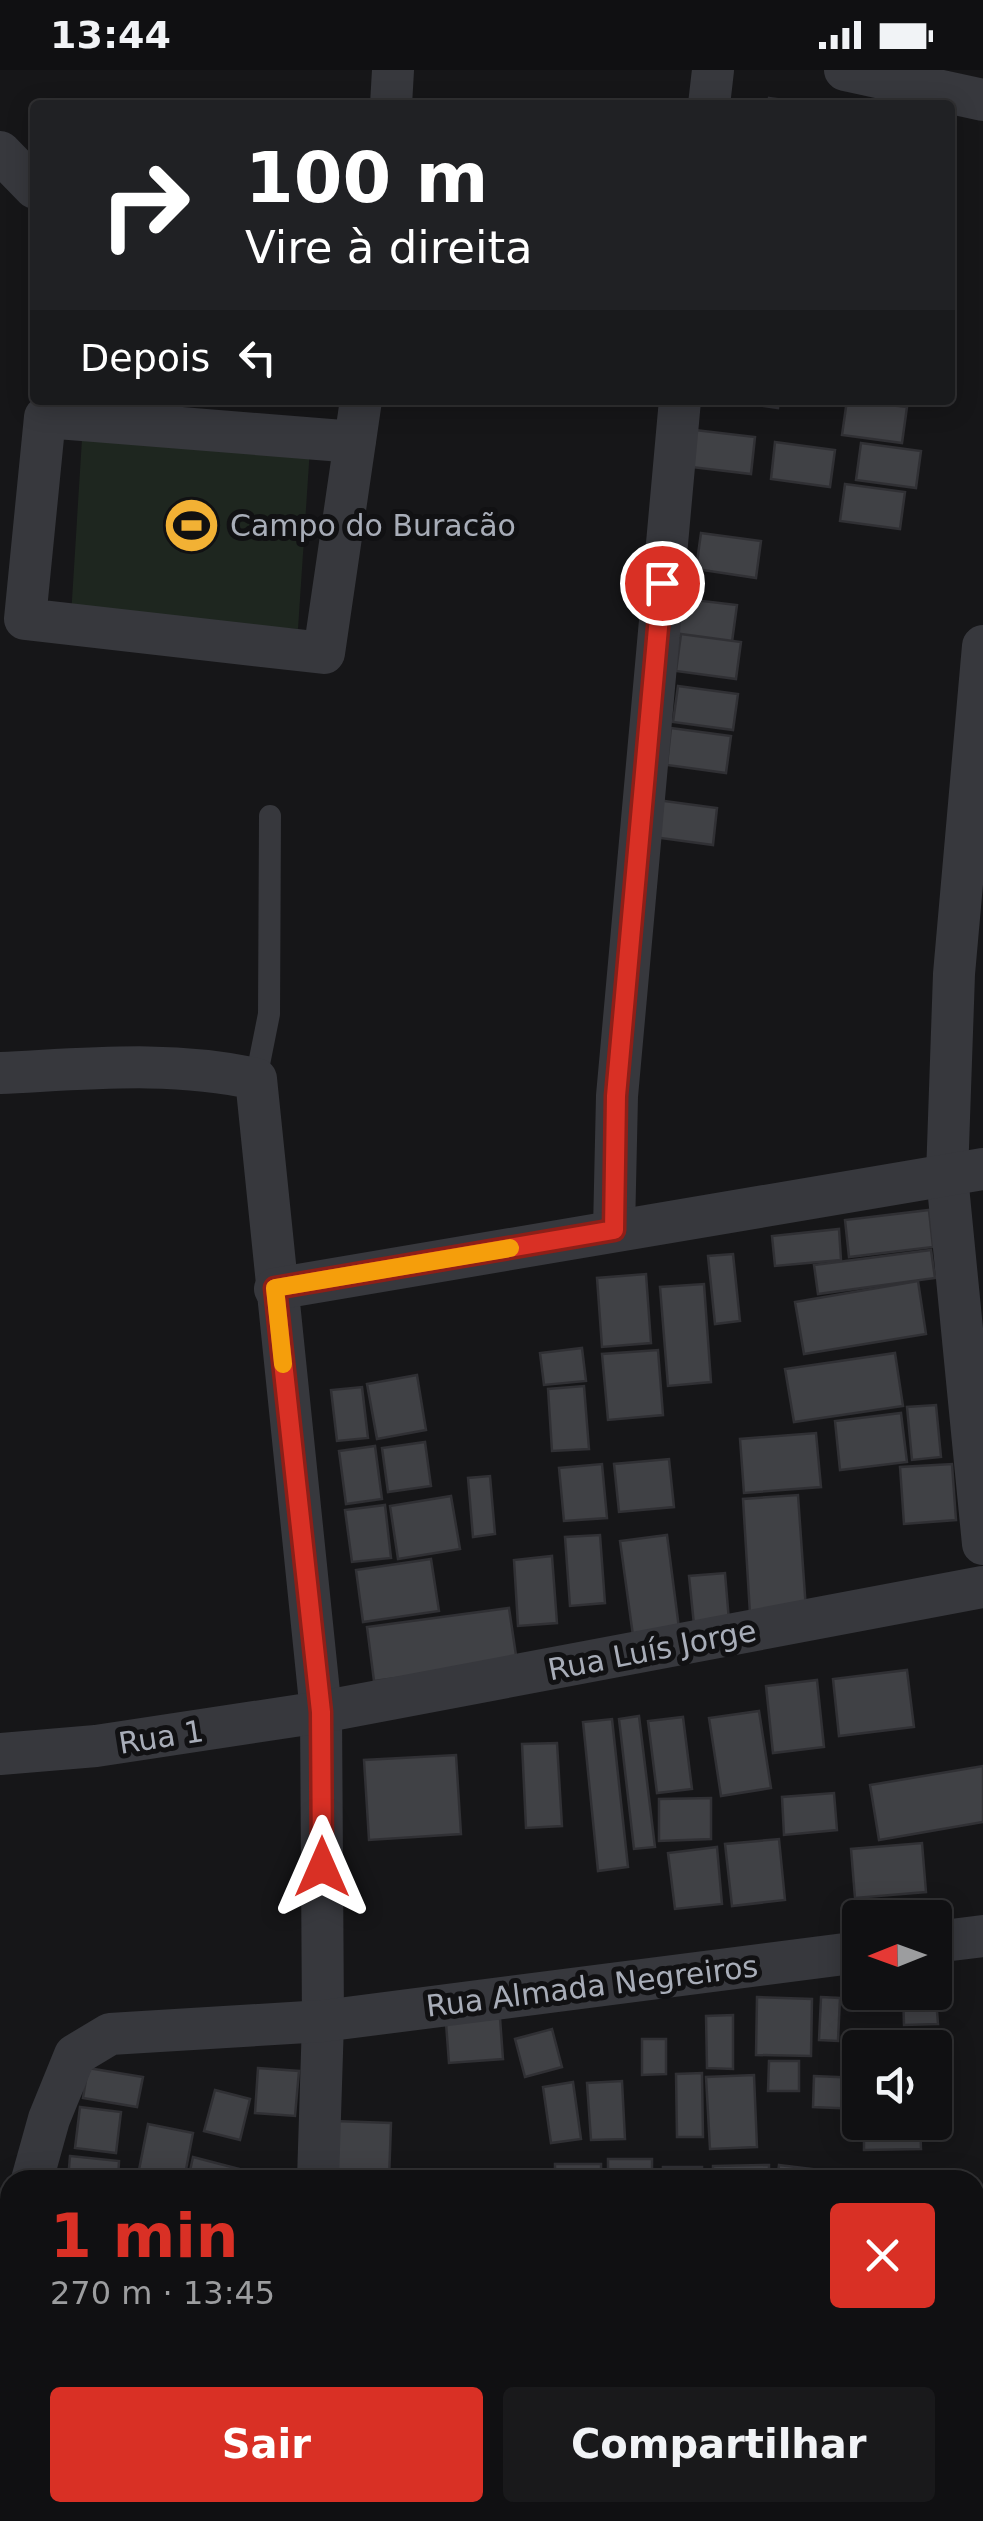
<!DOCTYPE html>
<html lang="pt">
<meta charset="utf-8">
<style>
body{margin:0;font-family:"DejaVu Sans",sans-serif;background:#19191b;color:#f1f3f6;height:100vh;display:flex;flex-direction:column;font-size:38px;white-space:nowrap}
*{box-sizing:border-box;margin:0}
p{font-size:32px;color:#9c9d9f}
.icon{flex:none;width:55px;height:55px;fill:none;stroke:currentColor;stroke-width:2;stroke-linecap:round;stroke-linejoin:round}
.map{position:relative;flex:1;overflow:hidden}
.sheet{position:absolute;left:0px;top:2100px;width:985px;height:352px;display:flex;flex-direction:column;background:#101012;border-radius:30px 30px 0 0;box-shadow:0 5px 25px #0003,0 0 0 2px #303032}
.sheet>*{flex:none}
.hud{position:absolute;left:30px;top:30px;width:925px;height:305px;border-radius:10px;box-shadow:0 5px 25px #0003,0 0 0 2px #303032;background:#202124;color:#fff;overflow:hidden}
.needle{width:65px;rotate:269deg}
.buttons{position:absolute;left:842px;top:1830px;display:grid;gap:20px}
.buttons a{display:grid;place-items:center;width:110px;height:110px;border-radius:10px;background:#101012;box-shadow:0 5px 25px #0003,0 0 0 2px #303032;font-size:50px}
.pin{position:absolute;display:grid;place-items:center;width:85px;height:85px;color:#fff;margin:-42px;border:5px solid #fff;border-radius:50%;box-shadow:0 2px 10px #0007}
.me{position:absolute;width:110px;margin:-55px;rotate:0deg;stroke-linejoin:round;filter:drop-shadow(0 0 8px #0008)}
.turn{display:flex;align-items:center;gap:35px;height:210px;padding:0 50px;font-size:45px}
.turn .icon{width:130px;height:130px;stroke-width:2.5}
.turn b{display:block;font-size:70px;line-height:85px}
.then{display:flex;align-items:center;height:95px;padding:0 50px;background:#0003;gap:20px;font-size:38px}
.round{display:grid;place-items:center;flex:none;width:105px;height:105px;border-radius:10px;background:#19191b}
.overview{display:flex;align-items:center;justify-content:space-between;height:170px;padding:0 50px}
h1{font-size:60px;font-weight:600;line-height:75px;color:#d93025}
.cta{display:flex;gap:20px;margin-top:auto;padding:20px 50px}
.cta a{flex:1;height:115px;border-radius:10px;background:#d93025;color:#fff;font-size:40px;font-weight:600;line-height:115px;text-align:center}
.cta a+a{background:#19191b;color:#f1f3f6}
.status{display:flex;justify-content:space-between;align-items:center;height:70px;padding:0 50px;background:#101012;direction:ltr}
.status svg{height:28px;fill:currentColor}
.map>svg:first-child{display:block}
.green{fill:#1e261f}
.building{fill:#404145;stroke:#303034;stroke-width:2.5}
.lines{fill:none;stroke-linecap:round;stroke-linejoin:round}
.lane{stroke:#37383d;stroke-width:22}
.street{stroke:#37383d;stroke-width:42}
.route-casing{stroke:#8d1f18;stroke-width:25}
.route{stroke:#d93025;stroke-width:18}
.slow{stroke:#f59e0b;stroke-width:18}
.labels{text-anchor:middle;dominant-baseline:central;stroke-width:10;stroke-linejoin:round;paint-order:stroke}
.poi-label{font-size:30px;fill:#a8adb8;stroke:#111113;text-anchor:start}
.street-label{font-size:30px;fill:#a8adb8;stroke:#111113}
</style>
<div class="status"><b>13:44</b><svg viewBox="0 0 49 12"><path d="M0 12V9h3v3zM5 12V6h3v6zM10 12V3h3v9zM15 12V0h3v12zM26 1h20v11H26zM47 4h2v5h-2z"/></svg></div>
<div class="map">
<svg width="983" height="2451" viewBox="0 0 983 2451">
<rect width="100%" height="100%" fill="#161618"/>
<polygon class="green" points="83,353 311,363 298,559 71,546"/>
<g class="building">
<polygon points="769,28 819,35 768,35"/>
<polygon points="722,330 779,330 778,338"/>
<polygon points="847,330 907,337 902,373 842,365"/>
<polygon points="695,360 755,367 751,404 691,397"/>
<polygon points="775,372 835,380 830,417 771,409"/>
<polygon points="861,373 921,381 916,418 856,410"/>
<polygon points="845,414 905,422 900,459 840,451"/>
<polygon points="701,463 761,471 756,508 696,499"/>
<polygon points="677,528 737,535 732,572 672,565"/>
<polygon points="681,564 741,572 736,609 676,601"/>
<polygon points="678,616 738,624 733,660 673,652"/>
<polygon points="671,658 731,666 726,703 667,695"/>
<polygon points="657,730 717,738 713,775 653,767"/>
<polygon points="929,1140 933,1177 849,1187 845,1150"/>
<polygon points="839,1159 841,1190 775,1196 772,1166"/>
<polygon points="931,1180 935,1208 818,1224 814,1195"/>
<polygon points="733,1184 740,1251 715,1254 708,1186"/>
<polygon points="646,1204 651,1273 602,1277 597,1208"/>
<polygon points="918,1211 926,1264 804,1284 795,1232"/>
<polygon points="704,1214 711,1312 668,1316 660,1217"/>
<polygon points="582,1278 586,1311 544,1315 540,1283"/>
<polygon points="658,1280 663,1345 608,1350 602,1284"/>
<polygon points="895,1283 903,1336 794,1352 785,1299"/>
<polygon points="417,1305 426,1360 377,1369 367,1314"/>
<polygon points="584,1316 589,1379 552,1381 548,1319"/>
<polygon points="362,1317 368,1368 337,1371 331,1320"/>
<polygon points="936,1335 941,1387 912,1390 907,1337"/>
<polygon points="901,1343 907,1392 840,1400 835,1351"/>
<polygon points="816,1363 821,1417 744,1423 740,1369"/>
<polygon points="425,1372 431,1416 388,1422 382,1378"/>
<polygon points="375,1376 382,1429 346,1434 339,1381"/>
<polygon points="669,1389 674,1437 619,1442 614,1394"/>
<polygon points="602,1394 607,1448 564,1451 559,1398"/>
<polygon points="952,1394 956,1450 904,1454 900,1397"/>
<polygon points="490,1406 495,1464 473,1467 468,1408"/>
<polygon points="798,1425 806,1540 750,1544 743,1429"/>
<polygon points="451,1426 460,1479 398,1489 390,1436"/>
<polygon points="385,1435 391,1488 352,1492 345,1440"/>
<polygon points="600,1465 605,1533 570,1536 565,1467"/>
<polygon points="667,1465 680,1566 634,1573 620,1471"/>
<polygon points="552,1486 557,1553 518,1556 514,1490"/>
<polygon points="431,1489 439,1541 363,1552 356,1500"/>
<polygon points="725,1503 729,1551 694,1555 689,1506"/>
<polygon points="509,1538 517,1592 374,1611 367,1557"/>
<polygon points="907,1600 914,1657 839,1666 833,1609"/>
<polygon points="817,1610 824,1677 773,1683 766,1616"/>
<polygon points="759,1641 771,1718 721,1726 709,1648"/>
<polygon points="639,1646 655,1777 634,1779 619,1649"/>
<polygon points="683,1647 692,1719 657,1723 648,1651"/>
<polygon points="612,1649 628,1797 598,1801 583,1652"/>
<polygon points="557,1673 562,1756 526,1758 522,1674"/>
<polygon points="456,1685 461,1764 369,1770 364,1690"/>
<polygon points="983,1696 983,1752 879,1770 870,1715"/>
<polygon points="834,1723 837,1760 784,1765 782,1727"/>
<polygon points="711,1728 711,1769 659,1771 659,1729"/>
<polygon points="779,1769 785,1830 732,1836 725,1774"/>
<polygon points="922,1773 926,1822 855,1828 851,1779"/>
<polygon points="717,1777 722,1834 675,1839 668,1783"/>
<polygon points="935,1914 938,1954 904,1955 903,1922 935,1922"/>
<polygon points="757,1927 812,1929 811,1986 756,1985"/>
<polygon points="821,1927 840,1928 838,1971 819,1970"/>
<polygon points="733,1945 733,1999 707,1998 706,1946"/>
<polygon points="500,1948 503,1989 449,1993 446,1953"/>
<polygon points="552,1959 562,1997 525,2007 515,1969"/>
<polygon points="903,1961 932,1962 932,1978 902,1978"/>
<polygon points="642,1969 666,1969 666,2004 642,2005"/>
<polygon points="769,1991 799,1991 799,2021 768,2021"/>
<polygon points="88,1998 143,2007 137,2037 83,2028"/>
<polygon points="258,1998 299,2001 295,2046 255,2043"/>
<polygon points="702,2003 703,2067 677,2067 676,2004"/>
<polygon points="754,2005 757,2077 710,2079 706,2007"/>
<polygon points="814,2006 860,2008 858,2039 813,2037"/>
<polygon points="622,2011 625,2069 591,2070 587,2013"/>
<polygon points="573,2012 581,2069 551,2073 543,2017"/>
<polygon points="215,2020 250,2029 240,2070 204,2061"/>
<polygon points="80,2037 121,2042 116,2083 75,2078"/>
<polygon points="334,2051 391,2053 389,2110 332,2110"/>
<polygon points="864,2052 920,2052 921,2079 864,2080"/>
<polygon points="148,2054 193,2063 184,2110 137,2110"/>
<polygon points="70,2086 119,2091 118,2110 68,2110"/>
<polygon points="193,2087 239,2099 236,2110 188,2110"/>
<rect x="608" y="2089" width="44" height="21"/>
<rect x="555" y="2094" width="46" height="16"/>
<polygon points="769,2095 769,2110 713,2110 713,2096"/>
<polygon points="779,2095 829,2101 828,2110 777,2110"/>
<rect x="663" y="2097" width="39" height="13"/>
<polygon points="521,2105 546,2106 546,2110 520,2110"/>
<polygon points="975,2118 983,2119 983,2155 975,2155"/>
<polygon points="975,2164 983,2165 983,2207 975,2206"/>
<rect x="975" y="2279" width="8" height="57"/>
<polygon points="8,2325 10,2326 10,2358 1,2356"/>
<polygon points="0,2367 10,2370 10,2442 39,2442 38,2451 0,2451"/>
<polygon points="975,2386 983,2388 982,2428 975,2427"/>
<polygon points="50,2442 94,2442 91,2451 47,2451"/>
<polygon points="121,2442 186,2442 183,2451 118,2451"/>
<polygon points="196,2442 221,2442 246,2451 194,2451"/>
<polygon points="718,2442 741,2442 740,2451 718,2451"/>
<rect x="745" y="2442" width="37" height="9"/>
<rect x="820" y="2442" width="18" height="9"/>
<rect x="843" y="2442" width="46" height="9"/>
<rect x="898" y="2442" width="28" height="9"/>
<polygon points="518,2443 539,2451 515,2451"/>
</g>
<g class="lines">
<polyline class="lane" points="256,1009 269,944 270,746"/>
<g class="street">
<polyline points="845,0 983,30"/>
<polyline points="391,35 393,0"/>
<polyline points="709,35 713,0"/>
<polyline points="0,82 35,118"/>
<polyline points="355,372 45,347 25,549 324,583 361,330"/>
<polyline points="983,576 954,904 947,1106 983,1474"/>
<path d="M 0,1003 C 86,999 171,990 256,1009 L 321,1642 L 323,1951 L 318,2110"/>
<polyline points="614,1160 617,1026 680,330"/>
<polyline points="275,1219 983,1099"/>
<polyline points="0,1684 96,1676 321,1642 983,1517"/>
<polyline points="935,1872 983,1866"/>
<polyline points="32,2110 49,2049 75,1985 110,1964 323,1951 860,1882"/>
<polyline points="0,2230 10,2193"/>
<polyline points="975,2234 983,2235"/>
<polyline points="330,2442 330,2451"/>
</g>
</g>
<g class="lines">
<defs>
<polyline id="route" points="322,1797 321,1642 275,1218 614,1160 616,1026 662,513"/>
</defs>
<use href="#route" class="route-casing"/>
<use href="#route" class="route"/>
<polyline class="slow" points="283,1294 275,1218 510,1178"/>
</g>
<defs>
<symbol id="stadium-disc" viewBox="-11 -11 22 22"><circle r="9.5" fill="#f2b134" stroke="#111113"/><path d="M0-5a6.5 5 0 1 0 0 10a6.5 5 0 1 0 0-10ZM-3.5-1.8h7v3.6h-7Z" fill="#111"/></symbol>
</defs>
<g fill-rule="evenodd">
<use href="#stadium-disc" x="160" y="424" width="63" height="63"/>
</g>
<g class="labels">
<g class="poi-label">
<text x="230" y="455">Campo do Buracão</text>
</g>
<g class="street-label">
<text transform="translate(652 1580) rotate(-11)">Rua Luís Jorge</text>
<text transform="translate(161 1667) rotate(-9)">Rua 1</text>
<text transform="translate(592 1916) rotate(-7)">Rua Almada Negreiros</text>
</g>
</g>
</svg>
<div class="buttons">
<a><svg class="needle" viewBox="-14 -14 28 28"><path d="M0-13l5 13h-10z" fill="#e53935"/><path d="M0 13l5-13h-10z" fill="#9c9d9f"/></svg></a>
<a><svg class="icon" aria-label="sound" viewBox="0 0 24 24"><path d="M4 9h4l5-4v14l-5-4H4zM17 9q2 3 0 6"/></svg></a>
</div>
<div class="pin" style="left:662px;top:513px;background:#d93025"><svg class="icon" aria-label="arrive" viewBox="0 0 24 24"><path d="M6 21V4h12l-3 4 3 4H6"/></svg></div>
<svg class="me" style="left:322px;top:1797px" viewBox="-20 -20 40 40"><path d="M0-17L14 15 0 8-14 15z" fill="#d93025" stroke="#fff" stroke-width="4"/></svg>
<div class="hud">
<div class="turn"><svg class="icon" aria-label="right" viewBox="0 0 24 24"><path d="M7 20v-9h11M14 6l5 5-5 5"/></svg><div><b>100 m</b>Vire à direita</div></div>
<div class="then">Depois<svg class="icon" aria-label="left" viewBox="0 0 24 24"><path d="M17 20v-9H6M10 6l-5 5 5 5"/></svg></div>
</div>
<section class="sheet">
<div class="overview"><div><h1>1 min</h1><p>270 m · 13:45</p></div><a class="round" style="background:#d93025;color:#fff"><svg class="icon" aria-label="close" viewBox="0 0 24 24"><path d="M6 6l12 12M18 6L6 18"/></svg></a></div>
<div class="cta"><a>Sair</a><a>Compartilhar</a></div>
</section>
</div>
